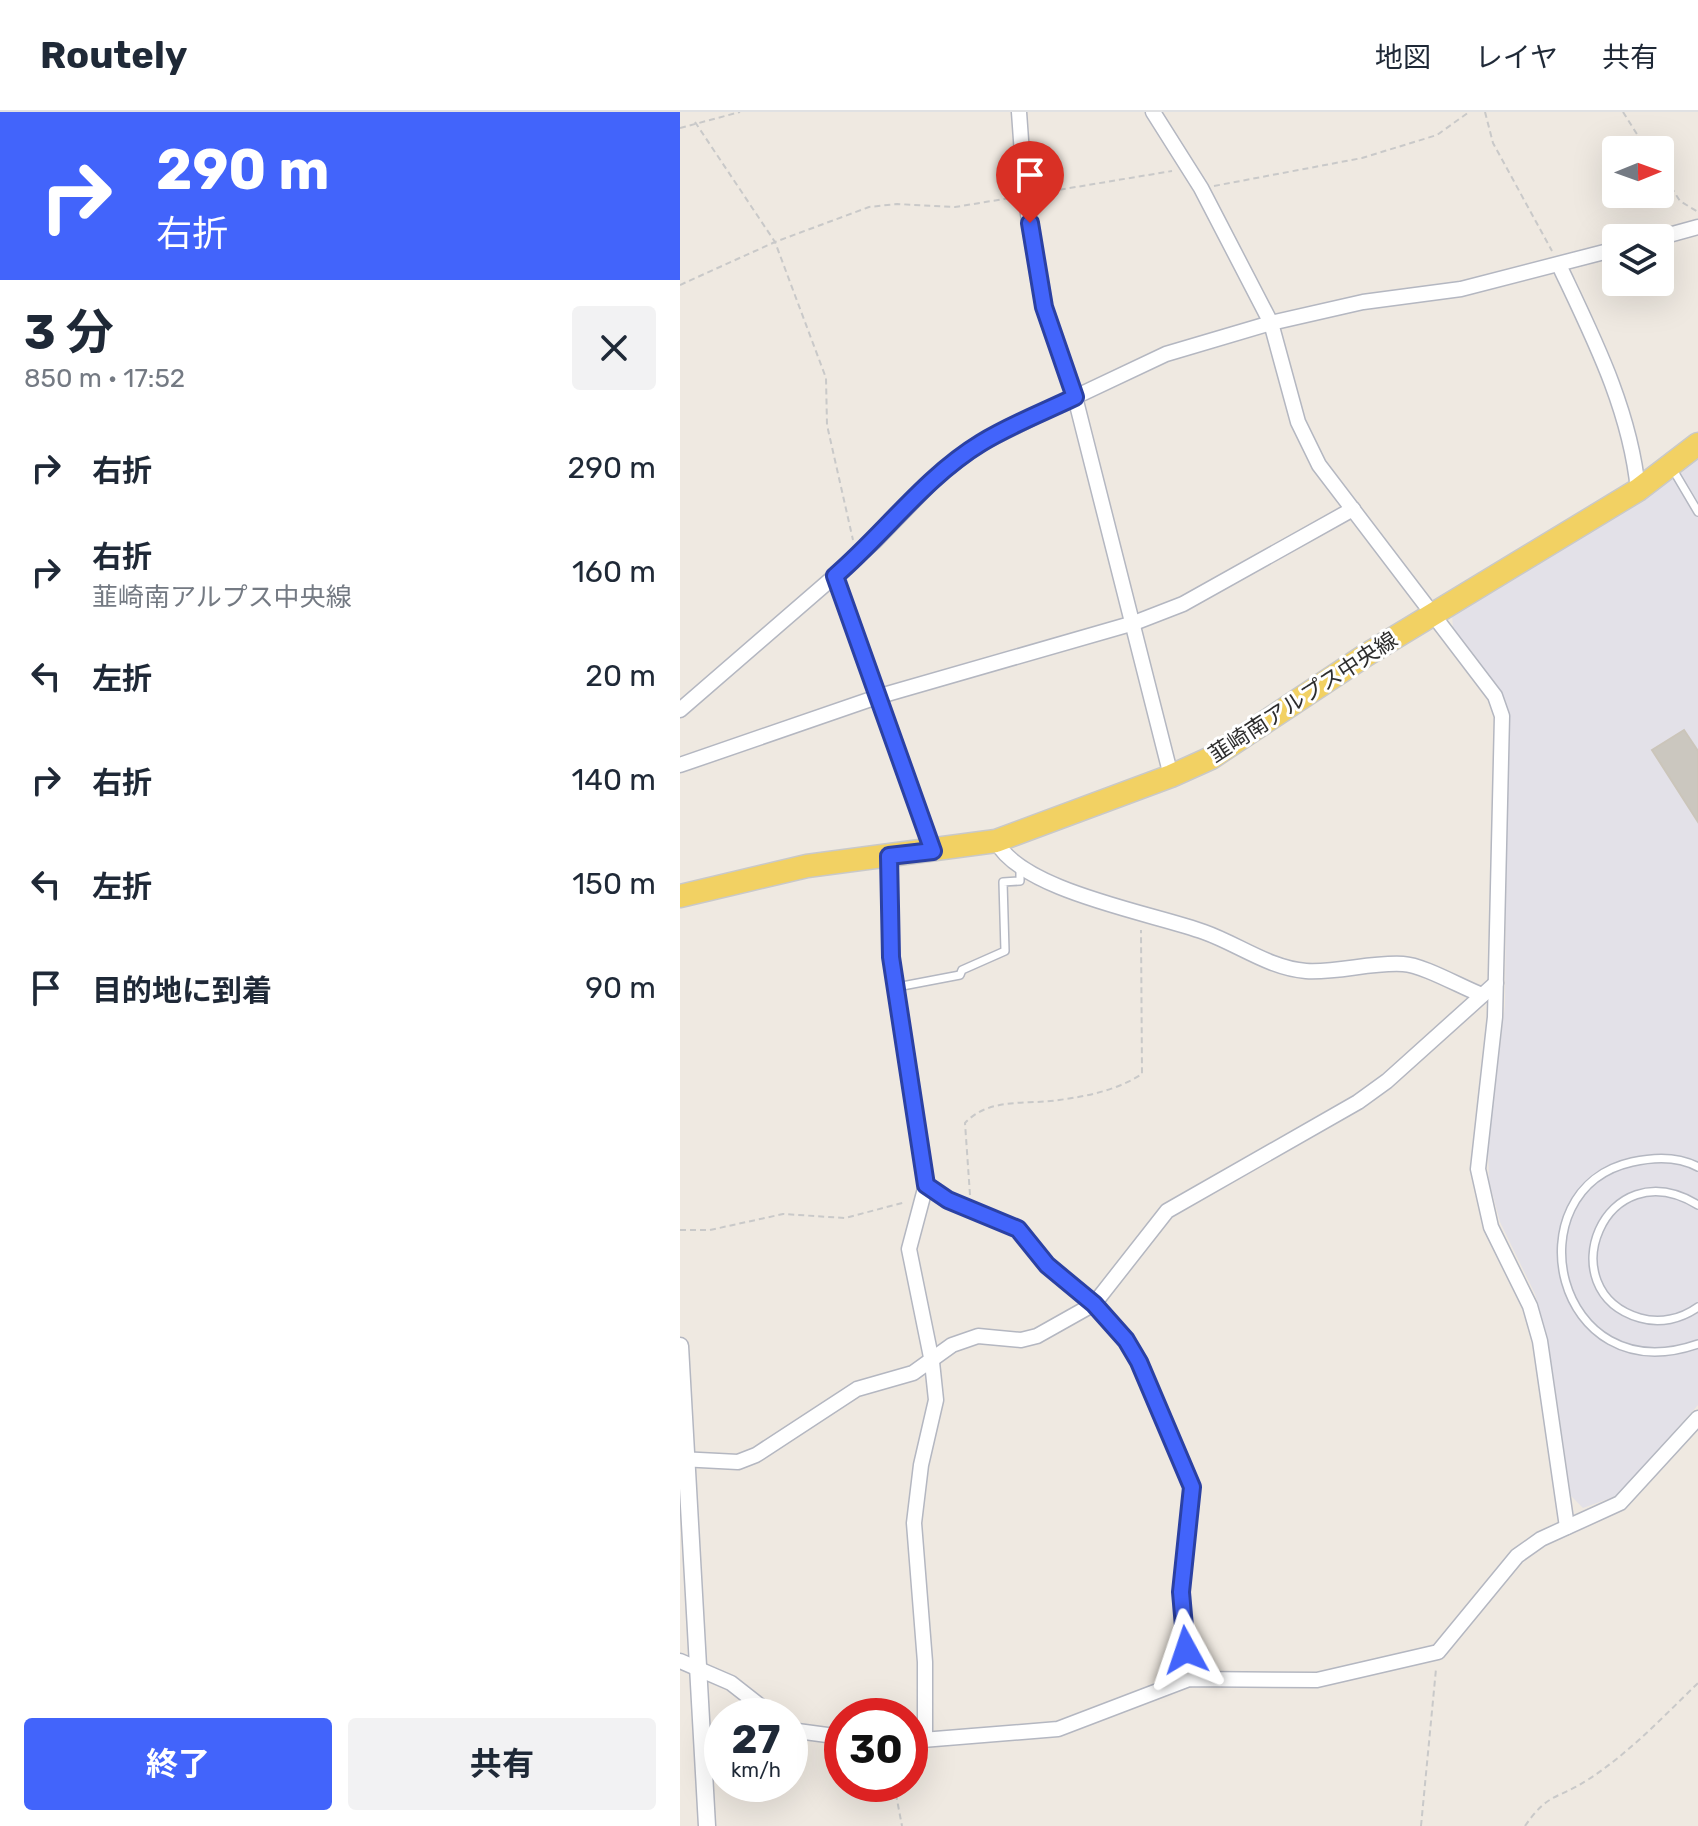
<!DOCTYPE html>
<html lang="ja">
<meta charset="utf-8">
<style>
body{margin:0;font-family:Rubik,"Noto Sans JP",sans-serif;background:#f2f2f3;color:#1f2937;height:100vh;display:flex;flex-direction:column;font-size:30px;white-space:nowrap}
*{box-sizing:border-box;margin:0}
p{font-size:26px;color:#747a83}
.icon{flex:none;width:44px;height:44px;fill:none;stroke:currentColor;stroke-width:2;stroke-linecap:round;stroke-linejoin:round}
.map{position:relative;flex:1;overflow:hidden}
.panel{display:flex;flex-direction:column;background:#fff;width:680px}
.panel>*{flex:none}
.guide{background:#4264fb;color:#fff;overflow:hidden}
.needle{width:52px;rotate:89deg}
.fabs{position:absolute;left:922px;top:24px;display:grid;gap:16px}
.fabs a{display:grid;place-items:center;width:72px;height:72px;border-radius:8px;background:#fff;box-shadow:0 8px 32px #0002;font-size:40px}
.speed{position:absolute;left:24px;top:1586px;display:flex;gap:16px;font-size:40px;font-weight:700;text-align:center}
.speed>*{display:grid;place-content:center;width:104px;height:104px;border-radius:50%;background:#fff;box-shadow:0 8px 32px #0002;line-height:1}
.speed small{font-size:20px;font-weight:400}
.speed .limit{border:12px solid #d22;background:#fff;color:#111}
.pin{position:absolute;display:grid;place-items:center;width:68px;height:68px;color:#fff;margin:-82px -34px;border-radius:50% 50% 50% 0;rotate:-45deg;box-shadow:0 0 8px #0007}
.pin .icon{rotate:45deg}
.me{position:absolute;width:88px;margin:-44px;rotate:355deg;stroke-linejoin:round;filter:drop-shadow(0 0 6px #0008)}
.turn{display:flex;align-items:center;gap:28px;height:168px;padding:0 24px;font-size:36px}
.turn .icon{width:104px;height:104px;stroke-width:2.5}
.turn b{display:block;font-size:56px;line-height:68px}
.round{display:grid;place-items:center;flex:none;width:84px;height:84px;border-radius:8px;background:#f2f2f3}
.summary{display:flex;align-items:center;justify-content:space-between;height:136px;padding:0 24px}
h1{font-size:48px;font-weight:700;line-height:60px}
.action{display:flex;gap:16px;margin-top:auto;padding:16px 24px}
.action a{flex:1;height:92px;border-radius:8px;background:#4264fb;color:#fff;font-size:32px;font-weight:700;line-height:92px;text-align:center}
.action a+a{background:#f2f2f3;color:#1f2937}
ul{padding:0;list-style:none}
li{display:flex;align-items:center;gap:24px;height:104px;padding:0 24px}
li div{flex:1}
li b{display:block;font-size:30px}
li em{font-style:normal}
header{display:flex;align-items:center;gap:48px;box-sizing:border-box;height:112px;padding:0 40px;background:#fff;border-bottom:2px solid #e0e1e3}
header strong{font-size:38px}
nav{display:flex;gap:44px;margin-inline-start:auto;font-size:28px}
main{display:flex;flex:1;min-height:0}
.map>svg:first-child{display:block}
.industrial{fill:#e3e1e8}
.building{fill:#cbc7bf;stroke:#cbc5ba;stroke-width:2}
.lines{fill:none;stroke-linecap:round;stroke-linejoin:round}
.service-casing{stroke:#b4b7c1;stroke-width:10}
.minor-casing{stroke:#b4b7c1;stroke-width:17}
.tertiary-casing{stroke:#b4b7c1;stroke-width:19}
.primary-casing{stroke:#c9c9c9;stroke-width:25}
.path{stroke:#c9c9c9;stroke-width:2;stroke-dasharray:6 4;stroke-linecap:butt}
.service{stroke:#fff;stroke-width:7}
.minor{stroke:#fff;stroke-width:14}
.tertiary{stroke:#fff;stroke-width:16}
.primary{stroke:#f2d163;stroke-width:22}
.route-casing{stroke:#2b41a3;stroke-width:20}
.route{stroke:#4264fb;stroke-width:14}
.labels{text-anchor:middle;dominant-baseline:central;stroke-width:6;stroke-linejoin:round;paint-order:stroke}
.street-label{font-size:22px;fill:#2e2e2e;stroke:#fff}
</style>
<header>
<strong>Routely</strong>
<nav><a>地図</a><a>レイヤ</a><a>共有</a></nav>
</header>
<main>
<section class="panel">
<div class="guide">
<div class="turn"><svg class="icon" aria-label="right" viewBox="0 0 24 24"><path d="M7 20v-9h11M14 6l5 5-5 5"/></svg><div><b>290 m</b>右折</div></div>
</div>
<div class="summary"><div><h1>3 分</h1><p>850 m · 17:52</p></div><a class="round"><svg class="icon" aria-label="close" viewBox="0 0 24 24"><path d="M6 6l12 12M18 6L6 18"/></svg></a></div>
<ul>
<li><svg class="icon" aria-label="right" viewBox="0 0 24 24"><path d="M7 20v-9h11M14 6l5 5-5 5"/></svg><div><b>右折</b></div><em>290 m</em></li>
<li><svg class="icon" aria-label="right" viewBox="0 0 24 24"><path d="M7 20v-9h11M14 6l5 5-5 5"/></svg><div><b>右折</b><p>韮崎南アルプス中央線</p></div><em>160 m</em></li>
<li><svg class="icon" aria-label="left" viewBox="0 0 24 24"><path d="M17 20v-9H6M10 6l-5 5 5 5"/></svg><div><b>左折</b></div><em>20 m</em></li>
<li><svg class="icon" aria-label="right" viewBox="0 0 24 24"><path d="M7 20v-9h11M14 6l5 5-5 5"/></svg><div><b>右折</b></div><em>140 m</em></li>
<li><svg class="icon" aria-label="left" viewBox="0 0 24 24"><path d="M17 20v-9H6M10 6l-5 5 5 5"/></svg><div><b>左折</b></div><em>150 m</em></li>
<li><svg class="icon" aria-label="arrive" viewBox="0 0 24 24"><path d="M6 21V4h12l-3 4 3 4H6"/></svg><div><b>目的地に到着</b></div><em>90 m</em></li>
</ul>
<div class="action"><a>終了</a><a>共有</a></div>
</section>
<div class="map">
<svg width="1018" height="1714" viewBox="0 0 1018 1714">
<rect width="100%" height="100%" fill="#efe9e1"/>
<polygon class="industrial" points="1018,343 1018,1293 936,1384 903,1396 891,1384 868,1227 855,1182 820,1110 809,1069 808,1036 825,893 828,604 816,576 773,516 772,502"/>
<polygon class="building" points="1004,618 1018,639 1018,710 972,638"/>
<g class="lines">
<defs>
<g id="service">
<polyline points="992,356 1018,400"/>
<polyline points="217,875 280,863 282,858 325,839 323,770 340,769 340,755"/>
<path d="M 1018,1055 C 998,1044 974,1045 952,1050 C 831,1077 874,1282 1018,1232"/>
<path d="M 1018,1093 C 924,1036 868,1179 960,1206 C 980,1212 1001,1207 1018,1195"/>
</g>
<g id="minor">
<polyline points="339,0 345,84 364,195 395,285 491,664"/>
<polyline points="473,0 521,76 591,211 618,310 639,353 815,584 822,604 815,905 798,1057 811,1115 850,1194 860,1229 887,1415"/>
<polyline points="978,126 1018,115"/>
<path d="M 879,153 C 913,225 950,297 958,378"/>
<polyline points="155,464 253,739"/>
<polyline points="0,598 194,430 259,363 300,332 395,285 486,242 591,211 683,190 781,177 936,137"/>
<polyline points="0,653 200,584 454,511 503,492 673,397"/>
<path d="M 316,729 C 341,779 472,801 524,820 C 558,832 589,856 626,859 C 658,861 691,850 723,852 C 743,853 781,875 802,883"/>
<polyline points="209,744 211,845 246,1073 229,1137 252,1250 256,1288 241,1353 234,1411 245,1550 245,1628"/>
<polyline points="246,1073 268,1088 338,1117 367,1153 414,1192 446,1228 459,1250 512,1375 501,1480 509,1567"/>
<polyline points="0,1347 58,1350 76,1343 177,1277 233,1261 272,1233 298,1224 341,1228 357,1224 414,1192 487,1099 678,990 707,969 816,871"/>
<polyline points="0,1549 51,1571 93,1604"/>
<polyline points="110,1618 162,1625"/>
<polyline points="230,1629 378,1617 509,1567 637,1568 758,1540 837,1444 861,1427 940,1391 1018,1306"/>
</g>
<polyline id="tertiary" points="0,1234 27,1714"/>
<polyline id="primary" points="0,784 127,754 316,729 491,664 531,646 686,543 958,378 1018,332"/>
</defs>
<use href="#service" class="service-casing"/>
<use href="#minor" class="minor-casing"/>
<use href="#tertiary" class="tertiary-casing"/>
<use href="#primary" class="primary-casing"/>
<g class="path">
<polyline points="805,0 813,31 872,139"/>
<polyline points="943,0 967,38"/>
<polyline points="15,10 95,130 146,266 147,313 173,428"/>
<polyline points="0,16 60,0"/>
<polyline points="980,58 1000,89 1018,100"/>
<polyline points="534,74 682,46 757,23 789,0"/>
<polyline points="360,81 492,59"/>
<polyline points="0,173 95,130 189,95 217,92 275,95 330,86"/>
<path d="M 290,1083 L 285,1011 C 309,985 347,993 379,988 C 409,984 437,978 462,962 L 461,818"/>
<polyline points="0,1118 30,1118 103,1102 165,1106 226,1090"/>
<polyline points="214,1672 222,1714"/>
<polyline points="741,1714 756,1557"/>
<path d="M 845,1714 C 868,1680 879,1687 909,1667 C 949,1641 984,1604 1018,1571"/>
</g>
<use href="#service" class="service"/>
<use href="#minor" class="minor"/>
<use href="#tertiary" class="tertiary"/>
<use href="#primary" class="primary"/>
</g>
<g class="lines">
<defs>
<path id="route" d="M 350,111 L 364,195 L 395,285 C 364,300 330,313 301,331 C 245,365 204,422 155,464 L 253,739 L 209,744 L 211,845 L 246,1073 L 268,1088 L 338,1117 L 367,1153 L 414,1192 L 446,1228 L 459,1250 L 512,1375 L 501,1480 L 506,1538"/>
</defs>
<use href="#route" class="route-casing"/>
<use href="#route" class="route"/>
</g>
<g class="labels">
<g class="street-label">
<text transform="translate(623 585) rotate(-33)">韮崎南アルプス中央線</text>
</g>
</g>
</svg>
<div class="fabs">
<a><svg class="needle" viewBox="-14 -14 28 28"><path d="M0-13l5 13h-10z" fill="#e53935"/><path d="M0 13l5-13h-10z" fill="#747a83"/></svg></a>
<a><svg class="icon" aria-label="layers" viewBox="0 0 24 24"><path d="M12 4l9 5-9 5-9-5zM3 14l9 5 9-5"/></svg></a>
</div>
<div class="speed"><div>27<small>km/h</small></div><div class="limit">30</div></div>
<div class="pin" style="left:350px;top:111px;background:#d93025"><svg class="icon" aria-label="arrive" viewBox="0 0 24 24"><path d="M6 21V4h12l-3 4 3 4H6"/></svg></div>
<svg class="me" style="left:506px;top:1538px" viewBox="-20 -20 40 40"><path d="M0-17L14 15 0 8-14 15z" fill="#4264fb" stroke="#fff" stroke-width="4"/></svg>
</div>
</main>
